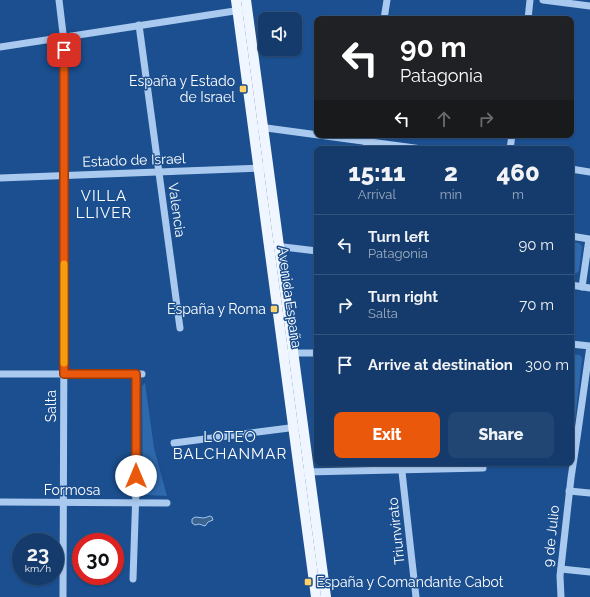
<!DOCTYPE html>
<meta charset="utf-8">
<style>
body{margin:0;font-family:Raleway,sans-serif;background:#214673;color:#f1f3f6;height:100vh;display:flex;flex-direction:column;font-size:15px;white-space:nowrap}
*{box-sizing:border-box;margin:0}
p{font-size:13px;color:#9dadc1}
.icon{flex:none;width:22px;height:22px;fill:none;stroke:currentColor;stroke-width:2;stroke-linecap:round;stroke-linejoin:round}
.map{position:relative;flex:1;overflow:hidden}
.panel{position:absolute;left:314px;top:146px;width:260px;height:320px;display:flex;flex-direction:column;background:#143b6b;border-radius:8px;box-shadow:0 1px 3px #0004,0 0 0 1px #33557e}
.panel>*{flex:none}
.guide{position:absolute;left:314px;top:16px;width:260px;height:122px;border-radius:8px;box-shadow:0 1px 3px #0004,0 0 0 1px #33557e;background:#202124;color:#fff;overflow:hidden}
.controls{position:absolute;left:258px;top:12px;display:grid;gap:8px}
.controls a{display:grid;place-items:center;width:44px;height:44px;border-radius:8px;background:#143b6b;box-shadow:0 1px 3px #0004,0 0 0 1px #33557e;font-size:20px}
.speed{position:absolute;left:12px;top:533px;display:flex;gap:8px;font-size:20px;font-weight:700;text-align:center}
.speed>*{display:grid;place-content:center;width:52px;height:52px;border-radius:50%;background:#143b6b;box-shadow:0 1px 3px #0004,0 0 0 1px #33557e;line-height:1}
.speed small{font-size:10px;font-weight:400}
.speed .limit{border:6px solid #d22;background:#fff;color:#111}
.pin{position:absolute;display:grid;place-items:center;width:34px;height:34px;color:#fff;margin:-17px;border-radius:8px;box-shadow:0 2px 6px #0006}
.me{position:absolute;width:44px;margin:-22px;rotate:0deg;stroke-linejoin:round;filter:drop-shadow(0 0 3px #0008)}
.turn{display:flex;align-items:center;gap:14px;height:84px;padding:0 20px;font-size:18px}
.turn .icon{width:52px;height:52px;stroke-width:2.5}
.turn b{display:block;font-size:28px;line-height:34px}
.lanes{display:flex;align-items:center;height:38px;padding:0 20px;background:#0003;justify-content:center;gap:20px;direction:ltr}
.lanes .off{opacity:.35}
.eta{display:flex;justify-content:space-evenly;align-items:center;height:68px;text-align:center}
.eta b{font-size:24px;font-weight:800;line-height:28px}
.cta{display:flex;gap:8px;margin-top:auto;padding:8px 20px}
.cta a{flex:1;height:46px;border-radius:8px;background:#ea580c;color:#fff;font-size:16px;font-weight:800;line-height:46px;text-align:center}
.cta a+a{background:#214673;color:#f1f3f6}
ul{padding:0;list-style:none}
li{display:flex;align-items:center;gap:12px;height:60px;padding:0 20px;border-top:1px solid #33557e}
li div{flex:1}
li b{display:block;font-size:15px}
li em{font-style:normal}
.map>svg:first-child{display:block}
.green{fill:#2e69ad}
.water{fill:#3c6290;stroke:#9cc4f0}
.lines{fill:none;stroke-linecap:round;stroke-linejoin:round}
.minor{stroke:#a9c9ee;stroke-width:7}
.major{stroke:#f0f6ff;stroke-width:10}
.route-casing{stroke:#983908;stroke-width:10}
.route{stroke:#ea580c;stroke-width:7}
.slow{stroke:#f59e0b;stroke-width:7}
.poi-dot{fill:#ffd166;stroke:#1b4f8f;stroke-width:1.5}
.labels{text-anchor:middle;dominant-baseline:central;stroke-width:3;stroke-linejoin:round;paint-order:stroke}
.poi-label{font-size:14px;fill:#fff;stroke:#1b4f8f;text-anchor:end}
.street-label{font-size:14px;fill:#fff;stroke:#1b4f8f}
.neighbourhood-label{font-size:15px;letter-spacing:1px;fill:#fff;stroke:#1b4f8f}
</style>
<div class="map">
<svg width="590" height="597" viewBox="0 0 590 597">
<rect width="100%" height="100%" fill="#1b4f8f"/>
<g class="green">
<polygon points="571,242 579,243 582,246 579,271 575,274 571,273"/>
<polygon points="571,354 580,355 582,358 573,439 572,439 571,429"/>
<polygon points="145,383 154,448 167,496 146,495 143,492 142,386"/>
</g>
<polygon class="water" points="210,516 212,517 213,520 208,522 205,526 199,524 195,525 192,523 192,519 195,517 204,518"/>
<g class="lines">
<g class="minor">
<polyline points="59,0 65,50 63,597"/>
<polyline points="543,0 590,6"/>
<polyline points="384,19 387,0"/>
<polyline points="528,19 530,0"/>
<polyline points="139,25 180,328"/>
<polyline points="0,47 241,10"/>
<polyline points="259,127 422,149"/>
<polyline points="366,149 368,135"/>
<polyline points="510,149 512,135"/>
<polyline points="571,169 590,172"/>
<polyline points="0,178 263,168"/>
<polyline points="571,236 589,239 582,287"/>
<polyline points="275,246 317,251"/>
<polyline points="571,285 590,288"/>
<polyline points="289,353 317,353"/>
<polyline points="0,374 142,374"/>
<polyline points="174,443 297,427"/>
<polyline points="401,463 416,597"/>
<polyline points="306,472 483,468 482,463"/>
<polyline points="569,491 590,493"/>
<polyline points="0,502 167,503"/>
<polyline points="561,569 590,572"/>
<polyline points="133,579 136,490 136,374"/>
<polyline points="561,597 560,576 571,478 577,438 590,346 571,344"/>
</g>
<g class="major">
<polyline points="236,0 316,597"/>
<polyline points="246,0 326,597"/>
</g>
</g>
<g class="lines">
<defs>
<polyline id="route" points="64,50 64,374 136,374 136,476"/>
</defs>
<use href="#route" class="route-casing"/>
<use href="#route" class="route"/>
<polyline class="slow" points="64,363 64,264"/>
</g>
<g class="poi-dot">
<rect x="239" y="85" width="8" height="8" rx="2"/>
<rect x="270" y="305" width="8" height="8" rx="2"/>
<rect x="304" y="578" width="8" height="8" rx="2"/>
</g>
<g class="labels">
<g class="poi-label">
<text x="235" y="81">España y Estado<tspan x="235" dy="16">de Israel</tspan></text>
<text x="266" y="309">España y Roma</text>
<text x="316" y="582" text-anchor="start">España y Comandante Cabot</text>
</g>
<g class="street-label">
<text transform="translate(134 160) rotate(-2)">Estado de Israel</text>
<text transform="translate(177 210) rotate(82)">Valencia</text>
<text transform="translate(290 297) rotate(82)">Avenida España</text>
<text transform="translate(51 406) rotate(-90)">Salta</text>
<text x="72" y="490">Formosa</text>
<text transform="translate(396 531) rotate(-96)">Triunvirato</text>
<text transform="translate(551 536) rotate(-84)">9 de Julio</text>
</g>
<g class="neighbourhood-label">
<text x="104" y="196">VILLA<tspan x="104" dy="17">LLIVER</tspan></text>
<text x="230" y="437">LOTEO<tspan x="230" dy="17">BALCHANMAR</tspan></text>
</g>
</g>
</svg>
<div class="controls">
<a><svg class="icon" aria-label="sound" viewBox="0 0 24 24"><path d="M4 9h4l5-4v14l-5-4H4zM17 9q2 3 0 6"/></svg></a>
</div>
<div class="speed"><div>23<small>km/h</small></div><div class="limit">30</div></div>
<div class="pin" style="left:64px;top:50px;background:#d93025"><svg class="icon" aria-label="arrive" viewBox="0 0 24 24"><path d="M6 21V4h12l-3 4 3 4H6"/></svg></div>
<svg class="me" style="left:136px;top:476px" viewBox="-20 -20 40 40"><circle r="19" fill="#fff"/><path d="M0-13L10 11 0 6-10 11z" fill="#ea580c"/></svg>
<div class="guide">
<div class="turn"><svg class="icon" aria-label="left" viewBox="0 0 24 24"><path d="M17 20v-9H6M10 6l-5 5 5 5"/></svg><div><b>90 m</b>Patagonia</div></div>
<div class="lanes"><svg class="icon" aria-label="left" viewBox="0 0 24 24"><path d="M17 20v-9H6M10 6l-5 5 5 5"/></svg><svg class="icon off" aria-label="ahead" viewBox="0 0 24 24"><path d="M12 20V5M6 11l6-6 6 6"/></svg><svg class="icon off" aria-label="right" viewBox="0 0 24 24"><path d="M7 20v-9h11M14 6l5 5-5 5"/></svg></div>
</div>
<section class="panel">
<div class="eta">
<div><b>15:11</b><p>Arrival</p></div>
<div><b>2</b><p>min</p></div>
<div><b>460</b><p>m</p></div>
</div>
<ul>
<li><svg class="icon" aria-label="left" viewBox="0 0 24 24"><path d="M17 20v-9H6M10 6l-5 5 5 5"/></svg><div><b>Turn left</b><p>Patagonia</p></div><em>90 m</em></li>
<li><svg class="icon" aria-label="right" viewBox="0 0 24 24"><path d="M7 20v-9h11M14 6l5 5-5 5"/></svg><div><b>Turn right</b><p>Salta</p></div><em>70 m</em></li>
<li><svg class="icon" aria-label="arrive" viewBox="0 0 24 24"><path d="M6 21V4h12l-3 4 3 4H6"/></svg><div><b>Arrive at destination</b></div><em>300 m</em></li>
</ul>
<div class="cta"><a>Exit</a><a>Share</a></div>
</section>
</div>
